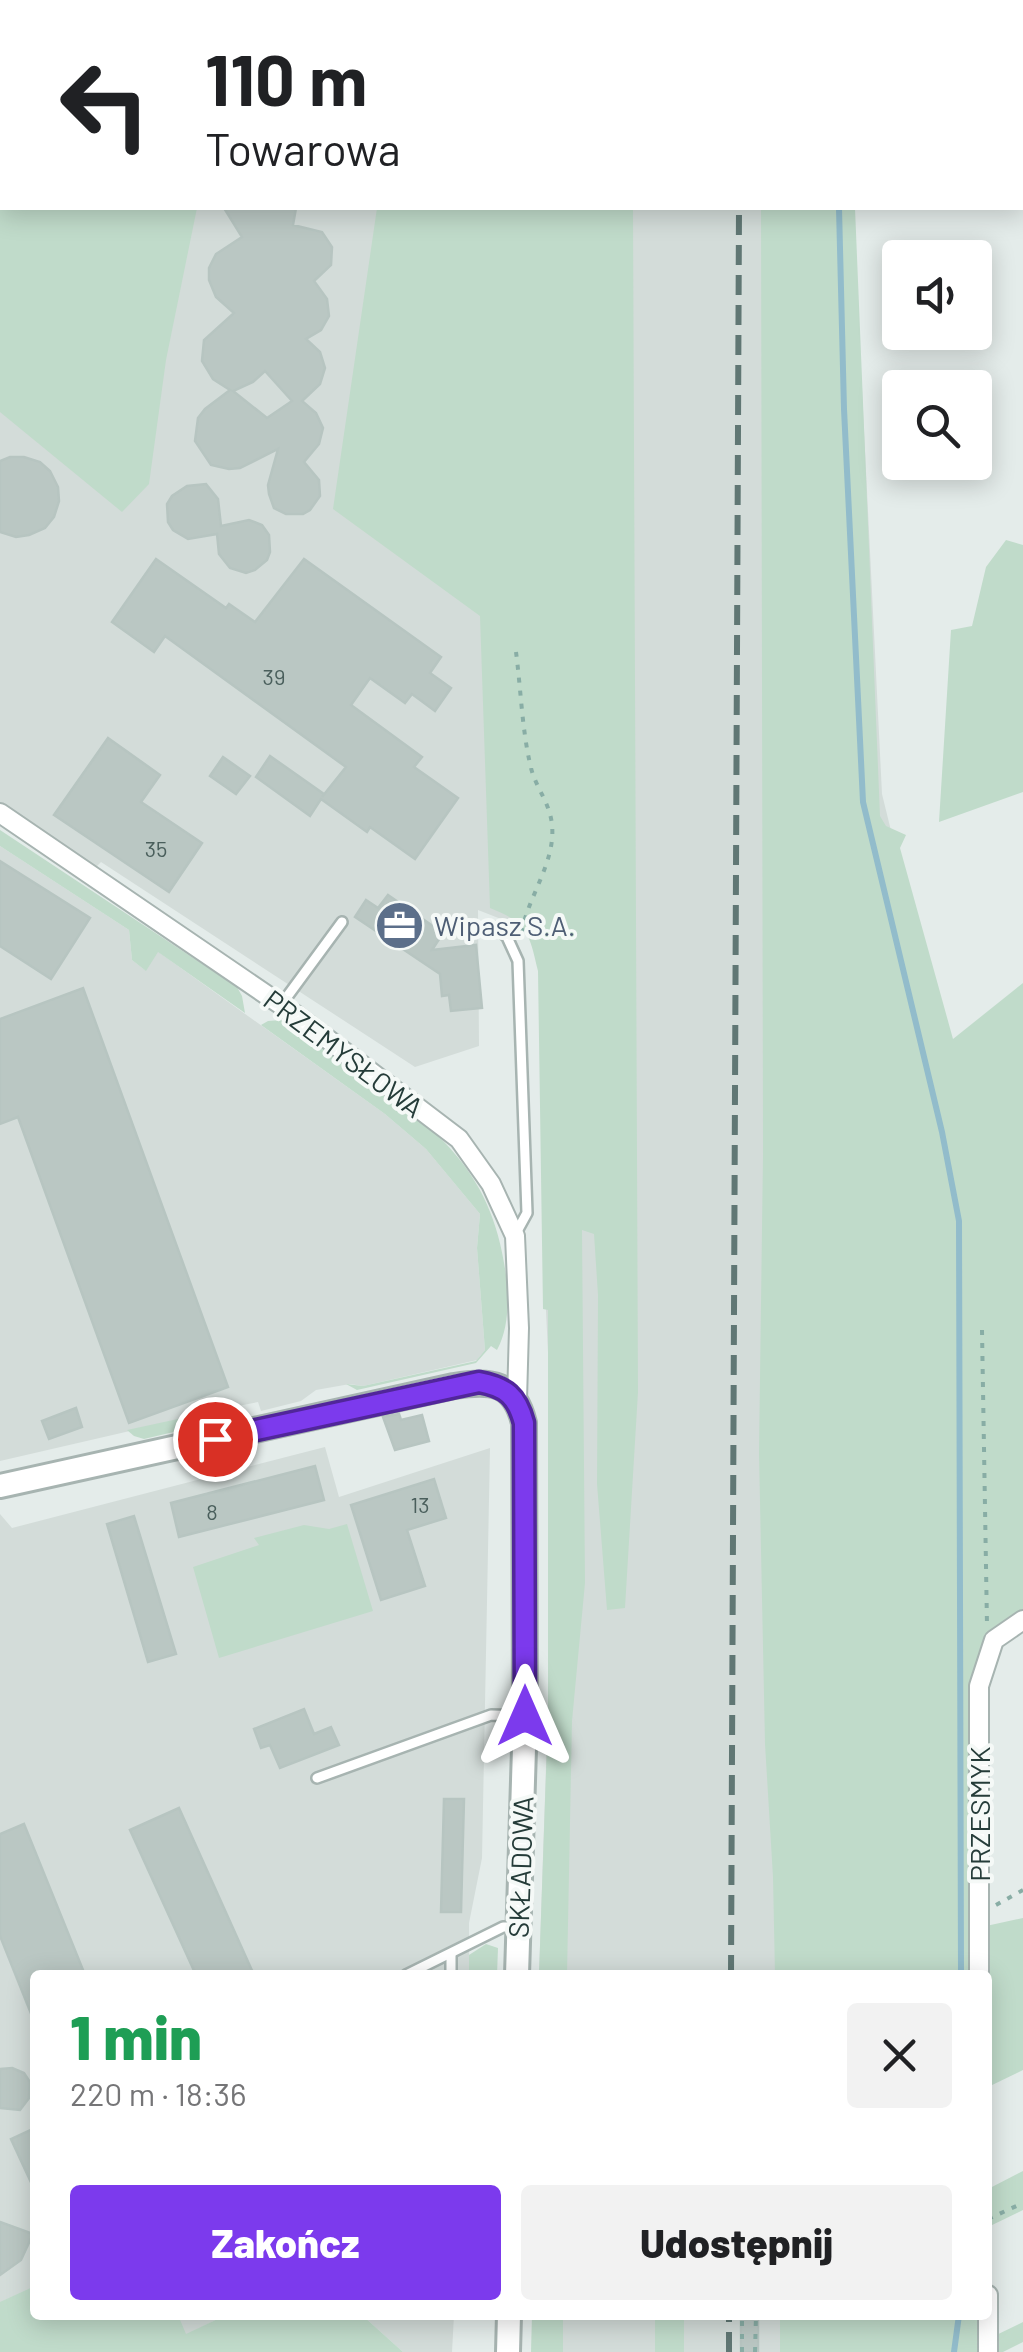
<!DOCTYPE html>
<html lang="pl">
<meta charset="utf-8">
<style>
body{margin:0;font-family:Barlow,sans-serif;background:#f2f2f2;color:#202124;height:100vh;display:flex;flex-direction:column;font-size:38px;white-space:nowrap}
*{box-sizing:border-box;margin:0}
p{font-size:32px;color:#757577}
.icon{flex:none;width:55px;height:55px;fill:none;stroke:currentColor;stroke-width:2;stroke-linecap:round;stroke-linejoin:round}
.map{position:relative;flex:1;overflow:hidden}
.panel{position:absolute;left:30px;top:1970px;width:962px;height:350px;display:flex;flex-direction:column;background:#fff;border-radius:10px;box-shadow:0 5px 25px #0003}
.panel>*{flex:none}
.banner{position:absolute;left:0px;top:0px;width:1025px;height:210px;box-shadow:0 5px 25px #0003;background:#fff;color:#202124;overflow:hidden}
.controls{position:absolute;left:882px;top:240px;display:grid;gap:20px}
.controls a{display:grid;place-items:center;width:110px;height:110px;border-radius:10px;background:#fff;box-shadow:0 5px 25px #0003;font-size:50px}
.pin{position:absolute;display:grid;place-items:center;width:85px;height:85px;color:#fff;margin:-42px;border:5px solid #fff;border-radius:50%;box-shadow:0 2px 10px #0007}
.me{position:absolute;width:110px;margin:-55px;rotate:0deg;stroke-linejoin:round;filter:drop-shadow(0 0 8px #0008)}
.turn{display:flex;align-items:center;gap:35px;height:210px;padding:0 40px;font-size:45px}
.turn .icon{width:130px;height:130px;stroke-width:2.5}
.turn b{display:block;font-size:70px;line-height:85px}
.round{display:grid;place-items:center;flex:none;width:105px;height:105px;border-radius:10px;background:#f2f2f2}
.headline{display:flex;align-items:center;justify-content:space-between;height:170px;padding:0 40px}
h1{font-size:60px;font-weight:800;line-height:75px;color:#1e9e55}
.primary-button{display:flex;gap:20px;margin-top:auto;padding:20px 40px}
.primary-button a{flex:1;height:115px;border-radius:10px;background:#7c3aed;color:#fff;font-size:40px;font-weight:800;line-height:115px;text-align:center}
.primary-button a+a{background:#f2f2f2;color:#202124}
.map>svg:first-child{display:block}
.built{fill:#d3dcd9}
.green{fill:#c0dbca}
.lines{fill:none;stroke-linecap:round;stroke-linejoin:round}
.stream{stroke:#92bccb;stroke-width:6}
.building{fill:#bac7c3;stroke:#b7c5c1;stroke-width:2.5;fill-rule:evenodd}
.service-casing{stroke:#a7b4b1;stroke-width:14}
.minor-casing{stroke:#a7b4b1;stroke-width:22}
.tertiary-casing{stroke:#a7b4b1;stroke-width:28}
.path{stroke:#88ada5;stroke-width:4;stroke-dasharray:5 8;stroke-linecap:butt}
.service{stroke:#fff;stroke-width:9}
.minor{stroke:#fff;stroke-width:18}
.tertiary{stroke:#fff;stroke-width:22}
.rail{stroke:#607774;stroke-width:6;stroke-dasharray:20 10;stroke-linecap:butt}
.route-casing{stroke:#51269a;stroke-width:25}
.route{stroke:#7c3aed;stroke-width:18}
.labels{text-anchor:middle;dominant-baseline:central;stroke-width:8;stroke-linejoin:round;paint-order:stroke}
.number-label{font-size:22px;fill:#4a5f5c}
.service-label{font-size:28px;fill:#4e5e75;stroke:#f5f9f7;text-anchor:start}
.street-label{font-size:28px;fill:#253c39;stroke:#f5f9f7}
</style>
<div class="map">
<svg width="1023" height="2352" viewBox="0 0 1023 2352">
<rect width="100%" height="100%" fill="#e4ecea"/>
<g class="built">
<polygon points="212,0 844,0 844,2 211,2"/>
<polygon points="185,208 853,208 882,794 982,1202 985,1975 539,1975 555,1501 543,1247 540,971 529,930 478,910 479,1046 415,1067 101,862 96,867 0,804 0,380"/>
<polygon points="0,846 129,930 132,960 145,970 157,951 385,1114 426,1149 480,1214 477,1248 485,1350 477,1360 363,1386 350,1384 316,1390 301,1401 261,1411 258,1402 238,1406 0,1461"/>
<polygon points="325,1447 339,1497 490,1448 482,1858 469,1923 469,1975 35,1975 35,2315 226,2315 151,2352 0,2352 0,1514 12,1528"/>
<polygon points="362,2315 454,2315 452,2352 403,2352"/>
<polygon points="533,2315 986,2315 986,2352 532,2352"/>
</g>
<g class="green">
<polygon points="0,0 239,0 2,2 2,208 197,208 166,360 149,484 122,512 0,412"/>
<path d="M 377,208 L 633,208 L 638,1392 L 625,1608 L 607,1610 L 597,1484 L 598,1295 L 594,1234 L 582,1230 L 585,1583 L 572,1721 L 567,1975 L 539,1975 L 548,1715 L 548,1310 L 543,1309 L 538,971 C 529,933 528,923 490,908 L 480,616 L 333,509 Z"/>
<polygon points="761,208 855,208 880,816 886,826 906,835 900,848 953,1039 1023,983 1023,1613 984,1641 984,1663 986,1926 1023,1918 1023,2070 988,2087 988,1975 775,1975 773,1877 765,1744 759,1453 763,1154"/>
<polygon points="1006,540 1023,545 1023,792 939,822 951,630 972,626 986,567"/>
<polygon points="0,830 237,987 242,996 245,1013 158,952 146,971 132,960 129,930 0,846"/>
<path d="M 281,1020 C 306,1031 329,1052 351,1068 C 434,1127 492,1167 506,1275 C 509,1299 509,1328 497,1350 L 491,1346 L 476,1363 L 357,1390 L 346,1384 L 363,1386 L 476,1361 L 485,1350 L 477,1248 L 480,1214 L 426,1149 L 385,1114 L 261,1025 L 268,1021 Z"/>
<polygon points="238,1406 238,1413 233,1418 144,1439 134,1436 127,1430"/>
<polygon points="347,1524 373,1611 219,1658 193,1567 259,1545 254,1538 304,1525 329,1529"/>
<polygon points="486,1944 498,1948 497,1975 469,1975 469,1955"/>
<polygon points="1023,2171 1023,2210 988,2227 988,2189"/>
<polygon points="35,2286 35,2315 178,2315 186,2334 226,2315 362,2315 403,2352 0,2352 0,2302"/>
<polygon points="532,2315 563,2315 563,2352 531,2352"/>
<rect x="655" y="2315" width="29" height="37"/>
<polygon points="780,2315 986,2315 986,2340 1023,2322 1023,2342 1003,2352 780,2352"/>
</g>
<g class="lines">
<g class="stream">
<polyline points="830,0 830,2"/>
<polyline points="839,208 844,409 863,802 942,1132 959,1221 961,1975"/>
<polyline points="954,2352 959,2315"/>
</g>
</g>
<g class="building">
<path d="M 224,208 L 296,208 L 293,225 L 322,232 L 332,247 L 331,265 L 314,281 L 327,299 L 329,316 L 321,330 L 306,339 L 320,352 L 325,368 L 320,384 L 302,401 L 316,413 L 323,428 L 319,444 L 304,462 L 319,480 L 320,496 L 310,510 L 303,514 L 286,514 L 274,508 L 269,494 L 268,485 L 278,449 L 240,468 L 229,469 L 211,465 L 195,441 L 198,418 L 205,409 L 230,390 L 213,379 L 202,361 L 204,340 L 234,313 L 216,297 L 209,280 L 209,268 L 216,254 L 242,237 ZM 265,371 L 292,401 L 267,418 L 233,391 L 253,382 Z"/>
<polygon points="10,457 24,457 40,462 50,471 58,487 59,501 54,517 45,528 29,535 16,537 0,532 0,461"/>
<polygon points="206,484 218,499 221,526 249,520 262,525 269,535 270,552 267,560 255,570 246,573 230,568 219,554 217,534 188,539 173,530 168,522 167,504 172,496 187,486"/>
<polygon points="156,559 226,608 229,604 255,622 304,559 441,657 430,673 451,688 435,711 412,694 405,703 370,678 351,705 422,757 414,767 458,798 415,859 370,827 367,832 321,799 310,816 256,777 270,756 324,794 322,797 346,767 165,636 154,652 112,622"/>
<polygon points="108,738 160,775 141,802 202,843 169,892 54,815"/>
<polygon points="223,757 250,776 236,794 210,776"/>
<polygon points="0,861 90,918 51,979 0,946"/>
<polygon points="388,895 443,933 432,950 476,945 482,1008 451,1011 449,995 442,996 440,974 355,917 366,900 378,908"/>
<polygon points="83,988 228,1387 129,1423 18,1117 0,1124 0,1019"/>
<polygon points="76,1408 82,1427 49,1439 42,1421"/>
<polygon points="399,1414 401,1420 422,1415 429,1441 395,1450 383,1417"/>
<polygon points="315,1466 324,1500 179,1537 171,1503"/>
<polygon points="434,1479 446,1518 407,1530 425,1586 381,1600 351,1505"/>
<polygon points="134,1516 176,1654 148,1662 107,1524"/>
<polygon points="304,1709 314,1734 331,1727 339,1745 280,1768 270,1745 261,1748 254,1729"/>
<polygon points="444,1799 464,1799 461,1912 441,1912"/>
<polygon points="179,1808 254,1975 196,1975 130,1830"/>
<polygon points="24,1824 85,1975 35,1975 34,2021 0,1936 0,1834"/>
<polygon points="12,2068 24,2073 30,2082 29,2098 20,2110 0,2108 0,2069"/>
<polygon points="35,2128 35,2191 11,2139"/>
<polygon points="0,2222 33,2234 21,2260 0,2275"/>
<rect x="741" y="2315" width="17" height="37"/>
</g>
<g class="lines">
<defs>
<g id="service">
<polyline points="496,927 507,937 518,961 527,1213 516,1233"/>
<polyline points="281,1005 342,922"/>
<polyline points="317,1778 491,1715 523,1716"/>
<polyline points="451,1954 451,1975"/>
<polyline points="406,1975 503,1927 516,1927"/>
</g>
<g id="minor">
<polyline points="0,813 296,1015 459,1139 491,1184 515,1236 519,1328 517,1400"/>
<polyline points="979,1975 979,1686 994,1640 1023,1620"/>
<polyline points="988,2295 988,2352"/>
</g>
<g id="tertiary">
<path d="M 0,1486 L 454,1386 C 492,1380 514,1382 524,1423 L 525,1716 L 517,1975"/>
<polyline points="508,2352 509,2315"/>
</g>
</defs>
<use href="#service" class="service-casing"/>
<use href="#minor" class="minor-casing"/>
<use href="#tertiary" class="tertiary-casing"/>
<g class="path">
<path d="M 516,652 C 521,690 522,731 531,768 C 536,788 550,803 552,825 C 556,863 526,899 521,936"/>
<polyline points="982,1330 987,1625"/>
<polyline points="996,1905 1023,1890"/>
<polyline points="988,2219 1023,2203"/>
<polyline points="742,2352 742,2315"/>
<polyline points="755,2352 756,2315"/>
</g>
<use href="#service" class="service"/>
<use href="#minor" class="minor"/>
<use href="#tertiary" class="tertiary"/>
<g class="rail">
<polyline points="725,0 725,2"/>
<polyline points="731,1975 739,208"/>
<polyline points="729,2352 729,2315"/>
</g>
</g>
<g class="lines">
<defs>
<path id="route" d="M 215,1439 L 479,1382 C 506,1387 517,1396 524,1423 L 525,1716"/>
</defs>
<use href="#route" class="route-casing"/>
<use href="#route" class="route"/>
</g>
<defs>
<symbol id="office-disc" viewBox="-11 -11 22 22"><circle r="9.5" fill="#5c6f8a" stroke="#f5f9f7"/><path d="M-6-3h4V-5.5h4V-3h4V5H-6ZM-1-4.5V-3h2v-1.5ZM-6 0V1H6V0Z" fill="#fff"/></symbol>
</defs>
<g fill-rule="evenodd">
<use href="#office-disc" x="372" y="898" width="55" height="55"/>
</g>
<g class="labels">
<g class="number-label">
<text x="274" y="676">39</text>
<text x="156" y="848">35</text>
<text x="420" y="1504">13</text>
<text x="212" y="1511">8</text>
</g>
<g class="service-label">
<text x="434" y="925">Wipasz S.A.</text>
</g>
<g class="street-label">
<text transform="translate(344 1053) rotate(37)">PRZEMYSŁOWA</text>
<text transform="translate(979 1814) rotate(-90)">PRZESMYK</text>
<text transform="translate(520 1867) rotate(-88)">SKŁADOWA</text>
</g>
</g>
</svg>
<div class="controls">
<a><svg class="icon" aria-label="sound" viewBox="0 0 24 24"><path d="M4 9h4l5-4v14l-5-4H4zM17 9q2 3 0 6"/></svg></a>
<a><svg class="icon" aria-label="search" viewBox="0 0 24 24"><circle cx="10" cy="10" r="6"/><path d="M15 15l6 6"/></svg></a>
</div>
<div class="pin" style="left:215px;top:1439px;background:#d93025"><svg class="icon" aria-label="arrive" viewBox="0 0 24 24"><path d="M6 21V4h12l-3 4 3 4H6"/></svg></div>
<svg class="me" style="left:525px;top:1716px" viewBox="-20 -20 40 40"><path d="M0-17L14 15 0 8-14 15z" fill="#7c3aed" stroke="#fff" stroke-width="4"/></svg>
<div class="banner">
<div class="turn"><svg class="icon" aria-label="left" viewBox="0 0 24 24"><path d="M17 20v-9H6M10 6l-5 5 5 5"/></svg><div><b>110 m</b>Towarowa</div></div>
</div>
<section class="panel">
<div class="headline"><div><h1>1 min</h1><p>220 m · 18:36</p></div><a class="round"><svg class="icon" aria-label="close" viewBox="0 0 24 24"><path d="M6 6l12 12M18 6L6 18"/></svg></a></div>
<div class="primary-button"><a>Zakończ</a><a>Udostępnij</a></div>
</section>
</div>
